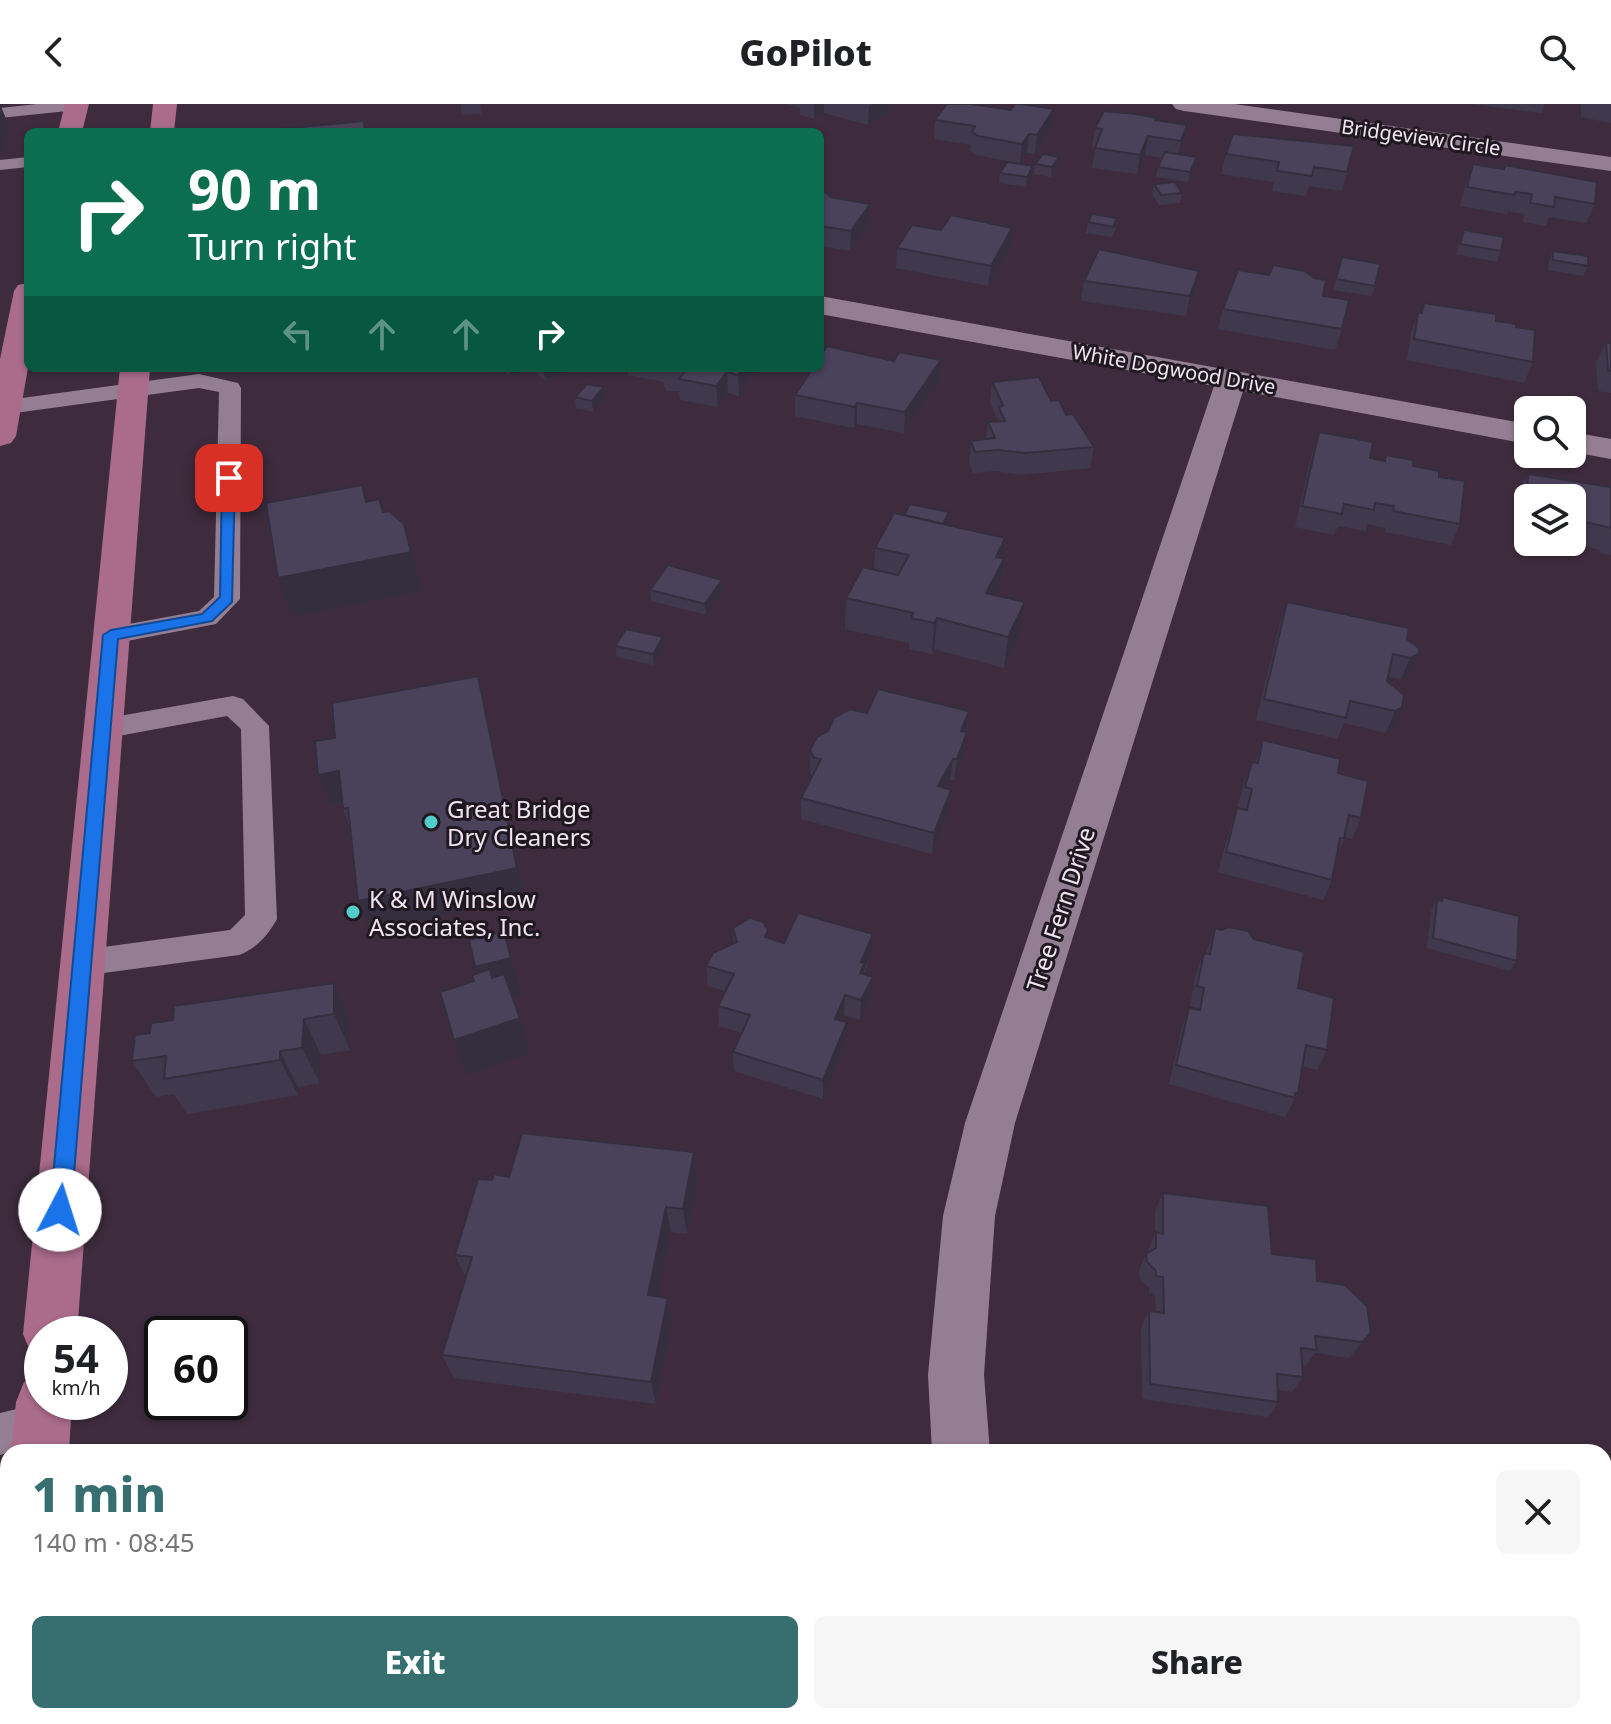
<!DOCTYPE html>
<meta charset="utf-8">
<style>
body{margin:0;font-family:"Noto Sans",sans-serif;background:#f6f6f6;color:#202124;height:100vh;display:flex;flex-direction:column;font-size:30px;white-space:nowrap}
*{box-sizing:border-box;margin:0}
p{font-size:26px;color:#757577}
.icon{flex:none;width:44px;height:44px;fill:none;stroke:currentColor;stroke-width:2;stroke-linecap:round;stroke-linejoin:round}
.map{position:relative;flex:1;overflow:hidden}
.details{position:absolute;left:0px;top:1340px;width:1612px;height:280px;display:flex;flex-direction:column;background:#fff;border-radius:24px 24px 0 0;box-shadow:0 2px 6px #0004}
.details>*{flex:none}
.banner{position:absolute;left:24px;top:24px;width:800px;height:244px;border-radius:12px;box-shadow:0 2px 6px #0004;background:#0b6e4f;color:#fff;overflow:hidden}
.tools{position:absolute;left:1514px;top:292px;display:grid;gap:16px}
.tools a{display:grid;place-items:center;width:72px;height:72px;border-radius:12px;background:#fff;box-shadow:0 2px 6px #0004;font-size:40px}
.speed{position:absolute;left:24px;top:1212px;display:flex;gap:16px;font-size:40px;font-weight:700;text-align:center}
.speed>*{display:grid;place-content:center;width:104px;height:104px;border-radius:50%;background:#fff;box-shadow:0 2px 6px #0004;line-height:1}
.speed small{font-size:20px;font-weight:400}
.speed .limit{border:4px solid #111;border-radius:12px;background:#fff;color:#111}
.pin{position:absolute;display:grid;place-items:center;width:68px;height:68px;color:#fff;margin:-34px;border-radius:16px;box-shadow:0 4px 12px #0006}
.me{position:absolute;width:88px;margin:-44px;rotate:5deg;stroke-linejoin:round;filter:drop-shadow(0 0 6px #0008)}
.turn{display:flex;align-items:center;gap:28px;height:168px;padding:0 32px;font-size:36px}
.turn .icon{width:104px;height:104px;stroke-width:2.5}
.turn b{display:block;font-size:56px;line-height:68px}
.lanes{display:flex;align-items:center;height:76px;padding:0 32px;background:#0003;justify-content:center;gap:40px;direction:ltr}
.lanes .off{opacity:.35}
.round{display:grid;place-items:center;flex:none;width:84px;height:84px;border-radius:12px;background:#f6f6f6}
.summary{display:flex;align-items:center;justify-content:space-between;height:136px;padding:0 32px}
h1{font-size:48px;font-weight:800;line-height:60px;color:#376e6f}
.button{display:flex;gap:16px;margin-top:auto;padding:16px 32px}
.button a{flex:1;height:92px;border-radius:12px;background:#376e6f;color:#fff;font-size:32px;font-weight:800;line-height:92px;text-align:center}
.button a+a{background:#f6f6f6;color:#202124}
header{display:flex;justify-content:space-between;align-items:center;height:104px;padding:0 32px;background:#fff;font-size:36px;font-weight:800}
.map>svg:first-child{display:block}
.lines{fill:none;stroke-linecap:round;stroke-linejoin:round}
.lane{fill:#947e93;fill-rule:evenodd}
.street{fill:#947e93;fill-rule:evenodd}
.primary{fill:#ab6c8c;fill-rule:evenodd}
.wall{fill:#40394d}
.shaded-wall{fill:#342e3f}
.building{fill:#4a425a;stroke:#342e3f;stroke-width:2}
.route{fill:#1a73e8;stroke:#114b97;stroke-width:2}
.poi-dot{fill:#53cdcb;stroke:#201820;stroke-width:3}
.labels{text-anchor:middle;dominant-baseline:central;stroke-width:6;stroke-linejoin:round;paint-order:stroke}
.far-street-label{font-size:20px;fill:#f0e4f0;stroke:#201820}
.poi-label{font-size:24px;fill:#f0e4f0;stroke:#201820;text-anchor:start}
.street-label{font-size:24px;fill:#f0e4f0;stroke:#201820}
</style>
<header><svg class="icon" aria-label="back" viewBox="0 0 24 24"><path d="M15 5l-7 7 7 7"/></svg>GoPilot<svg class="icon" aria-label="search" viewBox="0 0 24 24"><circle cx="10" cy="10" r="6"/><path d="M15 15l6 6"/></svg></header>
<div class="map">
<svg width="1611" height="1620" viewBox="0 0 1611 1620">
<rect width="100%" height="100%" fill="#3e2c3e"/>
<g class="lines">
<g class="lane">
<polygon points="37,0 85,0 86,1 77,6 0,14 0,4"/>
<polygon points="28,53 28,63 0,66 0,56"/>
<polygon points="199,270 238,279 241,284 240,495 216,520 111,540 102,537 98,531 102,525 199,507 214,493 219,288 199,284 0,311 0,297"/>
<path d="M 233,592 L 243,595 L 269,622 L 277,815 C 269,830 256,845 239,851 L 81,872 L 69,868 L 65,859 L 69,850 L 81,846 L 230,826 L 245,811 L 241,625 L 227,612 L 102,635 L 92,632 L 88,625 L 92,618 L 102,615 Z"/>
<polygon points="42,1299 57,1305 63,1320 57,1335 0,1351 0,1309"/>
</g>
<g class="street">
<polygon points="1172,0 1234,0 1611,53 1611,67 1184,7 1176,5"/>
<polygon points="820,192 1528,320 1528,340 1243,287 1015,1019 995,1112 984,1271 990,1348 932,1348 928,1271 943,1112 965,1019 1214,282 820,210"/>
<polygon points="1572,328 1611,335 1611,355 1572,348"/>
<polygon points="960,1612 1024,1612 1025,1620 961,1620"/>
</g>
<g class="primary">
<polygon points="65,0 89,0 82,28 58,28"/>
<polygon points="153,0 177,0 174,28 150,28"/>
<polygon points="28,179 28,264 16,332 11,339 0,342 0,255 14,187 18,181"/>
<polygon points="120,264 150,264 77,1230 42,1230 42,1253 31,1249 23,1230"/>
<polygon points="42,1271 42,1298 72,1298 69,1348 11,1348 16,1298 24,1278"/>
<polygon points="8,1583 8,1612 48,1612 48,1620 0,1620 0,1586"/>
</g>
</g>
<g class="wall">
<polygon points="461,0 480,0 481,10 462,11"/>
<polygon points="787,0 891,0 890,6 868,21 824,9 814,15 800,11 800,4"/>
<polygon points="1472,0 1545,0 1541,9"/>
<polygon points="1581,0 1611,0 1611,19 1581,13"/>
<polygon points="935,16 1051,24 1035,50 1027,49 1020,59 976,51 970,47 971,41 934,35"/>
<polygon points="1156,16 1187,21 1183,40 1179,50 1197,53 1195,63 1188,78 1156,73 1158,63 1163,54 1145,51 1137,70 1092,64 1095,44 1092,43 1095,24"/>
<polygon points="1354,42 1342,87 1309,82 1306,92 1272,87 1274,78 1221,70 1226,50"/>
<polygon points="1059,53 1057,62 1051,73 1034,70 1035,60"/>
<polygon points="1473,60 1503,64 1505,61 1595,100 1586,119 1549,113 1546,122 1523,118 1524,110 1508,107 1507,110 1460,102 1466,79"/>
<polygon points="1033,62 1032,72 1026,83 999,79 1000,69"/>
<polygon points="1154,80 1182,89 1180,99 1159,101 1152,90"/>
<polygon points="820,84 869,120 850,147 820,142"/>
<polygon points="1092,110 1116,124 1112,133 1086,129 1088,118"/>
<polygon points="1464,126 1501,147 1497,158 1456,150"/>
<polygon points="897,144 1010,144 988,182 896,164"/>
<polygon points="1553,147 1588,162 1583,172 1548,166 1549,157"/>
<polygon points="1342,153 1375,182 1372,192 1333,186"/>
<polygon points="1084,177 1195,187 1186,212 1081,197"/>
<polygon points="1323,192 1342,225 1335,246 1218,225 1223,205"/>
<polygon points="1424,199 1496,217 1516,223 1533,258 1524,279 1407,256 1411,229 1418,209 1421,209"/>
<polygon points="1606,239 1611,239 1611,289 1598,287 1596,259"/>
<polygon points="941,256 939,277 904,329 857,320 854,324 795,312 795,291 894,257"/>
<polygon points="501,264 577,264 545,276 531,265 510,272"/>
<polygon points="627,264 758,264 739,292 728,289 718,303 680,296 679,287 667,287 664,282 664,278 628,271"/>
<polygon points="992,278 1051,297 1066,311 1094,343 1090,364 1022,371 996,367 973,369 969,358 971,337 986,335 988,318 998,317 990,299"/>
<polygon points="604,283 605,294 593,308 576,304 575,293"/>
<polygon points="1319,328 1370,354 1384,357 1386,351 1439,373 1460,420 1451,441 1385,428 1385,424 1368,420 1366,427 1338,422 1334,431 1295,423 1312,349"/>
<polygon points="1528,370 1611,383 1611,451 1599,449 1600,446 1572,438 1572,394 1528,394 1528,430 1516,427 1518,391"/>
<polygon points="948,419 947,420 1004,455 1000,486 997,492 1025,498 1020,529 1004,564 934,545 932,550 909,545 909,539 845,525 846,494 874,466 875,444"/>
<polygon points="650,486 722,487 706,511 651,497"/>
<polygon points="1287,498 1407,535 1419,550 1409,572 1401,575 1388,573 1387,577 1404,591 1393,625 1386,629 1344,619 1337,635 1256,616 1280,519"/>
<polygon points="663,533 664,544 654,561 617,553 615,542"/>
<polygon points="478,572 525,794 369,827 350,723 343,705 342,699 330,701 318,671 335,634"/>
<polygon points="969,607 965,649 954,676 950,676 946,684 951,686 949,707 932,750 801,715 801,694 812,672 810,668 810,646 867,609"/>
<polygon points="1263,636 1338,669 1361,714 1352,735 1345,733 1337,752 1332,776 1323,796 1218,768 1230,725 1237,704 1244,679 1252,658 1255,659"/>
<polygon points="1442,793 1517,857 1510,867 1427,844 1431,807 1437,796 1440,797"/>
<polygon points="733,824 784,839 873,830 871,850 864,871 873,873 871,893 860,916 844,911 842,917 846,938 823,995 734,967 733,948 742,929 719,922 718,902 725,887 708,882 706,862 734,840"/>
<polygon points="1215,824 1298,884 1327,946 1317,966 1302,962 1298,989 1285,1013 1169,980 1182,923 1189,904 1196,906 1197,904 1190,902 1196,869 1204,849 1206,849"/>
<polygon points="334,879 350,916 350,946 321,951 320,979 298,983 298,991 187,1010 174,990 156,993 132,957 173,916"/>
<polygon points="694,1048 698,1075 687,1130 671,1128 657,1193 668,1194 672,1218 656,1300 454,1274 442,1251 466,1174 455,1151 492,1076 509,1073"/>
<polygon points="1163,1089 1272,1150 1317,1177 1371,1229 1358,1245 1349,1254 1315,1249 1306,1262 1302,1261 1303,1273 1292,1288 1278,1286 1278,1298 1268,1313 1142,1295 1141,1223 1149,1207 1156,1208 1155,1190 1149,1189 1149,1184 1140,1175 1139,1167 1146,1150 1148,1149 1148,1146 1155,1129 1155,1107"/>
<polygon points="1611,1360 1611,1388 1604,1373 1604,1365"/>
<polygon points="1604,1429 1611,1444 1611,1501 1604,1503"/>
<polygon points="520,1612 786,1612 558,1613 525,1617"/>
<polygon points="1220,1612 1399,1612 1400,1615 1410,1620 1222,1620"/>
</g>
<g class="shaded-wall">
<polygon points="0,0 9,22 2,47 0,48"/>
<polygon points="814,0 824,0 824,9 814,15"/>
<polygon points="872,0 891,0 890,6 868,21 869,2"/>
<polygon points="1054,5 1051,24 1035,50 1037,31"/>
<polygon points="1187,21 1183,40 1177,56 1181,37"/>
<polygon points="1029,30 1027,49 1020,59 1022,40"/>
<polygon points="1148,32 1145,51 1137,70 1140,51"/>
<polygon points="1059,53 1057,62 1051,73 1052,63"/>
<polygon points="1197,53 1195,63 1188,78 1190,68"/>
<polygon points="1033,62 1032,72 1026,83 1027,73"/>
<polygon points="870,100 869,120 850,147 851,127"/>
<polygon points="1012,124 1010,144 988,182 991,162"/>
<polygon points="1199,167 1195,187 1186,212 1190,192"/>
<polygon points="941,256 939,277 904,329 905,308"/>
<polygon points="509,264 531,264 531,265 510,272"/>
<polygon points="543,264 577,264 545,276"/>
<polygon points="743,264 758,264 739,292 738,271"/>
<polygon points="727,268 728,289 718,303 716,282"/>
<polygon points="604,283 605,294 593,308 592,297"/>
<polygon points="857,299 857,320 854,324 855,303"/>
<polygon points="949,408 948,419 940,434 941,423"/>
<polygon points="404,420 422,487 292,513 278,474"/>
<polygon points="1005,434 1001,461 1004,455 1000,486 983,520 986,489 996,453"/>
<polygon points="722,476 722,487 706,511 705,500"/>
<polygon points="1025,498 1020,529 1004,564 1008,533"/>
<polygon points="937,514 934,545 932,550 934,519"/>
<polygon points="663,533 664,544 654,561 653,550"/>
<polygon points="1419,550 1409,572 1401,575 1410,554"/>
<polygon points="478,572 525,794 369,827 358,797"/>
<polygon points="1402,603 1393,625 1386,629 1395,607"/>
<polygon points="969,607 966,628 961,627"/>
<polygon points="967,628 965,649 954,676 957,655"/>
<polygon points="953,655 950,676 936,703 938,682"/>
<polygon points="339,667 350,697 330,701 318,671"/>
<polygon points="951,686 949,707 932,750 934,729"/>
<polygon points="504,827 521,891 486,899 475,863"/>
<polygon points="873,830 871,850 864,867 864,879 859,890 861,858"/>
<polygon points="873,873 871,893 860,916 861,896"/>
<polygon points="334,879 350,916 350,946 334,910"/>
<polygon points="845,891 844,911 834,935 835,915"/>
<polygon points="520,914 530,949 466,971 454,936"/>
<polygon points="304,915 321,951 320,979 302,944"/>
<polygon points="847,918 846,938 823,995 823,976"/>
<polygon points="280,947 298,983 298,991 280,956"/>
<polygon points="694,1048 698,1075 687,1130 683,1105"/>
<polygon points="666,1103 671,1128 653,1215 648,1191"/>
<polygon points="668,1194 672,1218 656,1300 651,1278"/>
<polygon points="1371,1229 1358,1245 1349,1254 1362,1238"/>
</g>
<g class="building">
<polygon points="947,0 971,0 1011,6 1015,0 1021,0 1054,5 1037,31 1029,30 1022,40 978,32 972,28 975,22 935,16"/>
<polygon points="1104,7 1136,10 1157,14 1155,16 1187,21 1181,37 1148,32 1140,51 1095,44 1102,25 1095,24"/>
<polygon points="364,17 365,28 248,28"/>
<polygon points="1233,30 1354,42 1347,68 1314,63 1312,72 1277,67 1279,58 1226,50"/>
<polygon points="1165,48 1197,53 1190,68 1158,63"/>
<polygon points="1043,50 1059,53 1052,63 1035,60"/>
<polygon points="1007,58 1033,62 1027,73 1000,69"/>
<polygon points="1473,60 1504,65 1505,61 1597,78 1595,100 1555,93 1554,103 1530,99 1532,90 1515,88 1514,91 1467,83"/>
<polygon points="1175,78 1182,89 1161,91 1154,80"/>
<polygon points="820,84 831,93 870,100 851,127 820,122"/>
<polygon points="1092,110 1117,114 1113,123 1088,118"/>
<polygon points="951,111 1012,124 991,162 897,144 912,121 941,126"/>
<polygon points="1464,126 1504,133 1501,147 1460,140"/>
<polygon points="1099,145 1199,167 1190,192 1084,177"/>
<polygon points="1553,147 1588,152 1588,162 1553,156"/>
<polygon points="1342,153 1380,160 1375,182 1336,175"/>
<polygon points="1273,161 1305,167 1314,174 1326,176 1323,192 1349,196 1342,225 1223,205 1238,166 1269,171"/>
<polygon points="1424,199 1496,210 1496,217 1516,220 1516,223 1535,226 1533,258 1414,235 1418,209 1422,209"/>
<polygon points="1606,239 1611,239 1611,267 1608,266"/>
<polygon points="827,242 894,257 899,248 941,256 905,308 857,299 855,303 795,291 813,264 820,264 820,253"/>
<polygon points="664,264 743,264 738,271 727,268 716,282 679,275 686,266 665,266"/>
<polygon points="1039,273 1051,297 1059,296 1066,311 1073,310 1094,343 1025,349 998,346 975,348 971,337 995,334 988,318 1005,317 999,304 1003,301 992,278"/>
<polygon points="587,280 604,283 592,297 575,293"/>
<polygon points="1319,328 1373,338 1370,354 1385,357 1386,351 1413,356 1413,362 1439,367 1439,373 1465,377 1460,420 1393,407 1394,402 1375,399 1374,406 1344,400 1342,410 1302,402"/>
<polygon points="1528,370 1611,383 1611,427 1611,424 1572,415 1572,394 1528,394 1528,406 1526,406"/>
<polygon points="362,381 366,398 379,395 383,408 389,407 404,420 411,448 278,474 266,399"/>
<polygon points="910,400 949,408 943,420 904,411"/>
<polygon points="894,409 1005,434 996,453 1004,455 986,489 1025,498 1008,533 937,514 934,519 911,514 913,509 846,494 863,463 898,471 909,451 875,444"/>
<polygon points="668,461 722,476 705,500 650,486"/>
<polygon points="1287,498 1409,524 1407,535 1419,544 1419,550 1410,554 1393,550 1387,577 1404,591 1402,603 1395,607 1350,597 1346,614 1264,595"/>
<polygon points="626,525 663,533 653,550 615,542"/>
<polygon points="478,572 517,764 358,797 348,704 343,705 339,667 318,671 315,637 335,634 332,599"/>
<polygon points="878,585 969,607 961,627 967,628 957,655 953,655 938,682 951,686 934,729 801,694 821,655 814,654 810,646 817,633 828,627 834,614 850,605 867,609"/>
<polygon points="1263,636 1340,655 1338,669 1368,677 1361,714 1349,711 1344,734 1340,734 1332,776 1226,748 1237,704 1247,706 1252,685 1245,683 1252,658 1258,659"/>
<polygon points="1442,793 1519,812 1517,857 1433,834 1437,796 1442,797"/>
<polygon points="798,809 873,830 861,858 865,859 860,869 873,873 861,896 845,891 835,915 847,918 823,976 733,948 750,911 718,902 734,870 706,862 713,849 737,838 733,824 750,814 763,818 768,826 765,833 784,839"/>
<polygon points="1229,823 1248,827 1254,835 1304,848 1298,884 1334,894 1327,946 1306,941 1298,989 1295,989 1295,994 1176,961 1189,904 1200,906 1204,884 1197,882 1204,849 1210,850 1215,824 1221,826"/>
<polygon points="504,827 511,854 475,863 469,836"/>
<polygon points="490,865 492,874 504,870 520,914 454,936 440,888 474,877 472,871"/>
<polygon points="334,879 334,910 304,915 302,944 280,947 280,956 164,975 166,952 132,957 135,931 150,929 151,919 173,916 174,902"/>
<polygon points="522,1029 694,1048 683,1105 666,1103 648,1191 668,1194 651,1278 442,1251 472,1153 455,1151 478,1075 492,1076 494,1070 509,1073"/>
<polygon points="1163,1089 1268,1102 1272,1150 1316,1155 1317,1177 1345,1181 1367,1202 1371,1229 1362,1238 1315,1232 1317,1246 1301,1244 1303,1273 1277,1270 1278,1298 1150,1280 1149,1207 1164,1209 1163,1173 1156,1172 1156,1167 1147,1158 1146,1150 1156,1144 1156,1128 1163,1130"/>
<polygon points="1604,1429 1611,1444 1611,1493 1604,1495"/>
<polygon points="558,1612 786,1612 787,1620 558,1620"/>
<polygon points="1233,1612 1399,1612 1400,1615 1408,1614 1410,1620 1235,1620"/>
</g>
<polygon class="route" points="229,370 235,374 232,498 212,517 118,535 71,1106 68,1113 60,1116 53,1113 50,1106 103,531 111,526 202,510 220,493 222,374"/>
<g class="poi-dot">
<circle cx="431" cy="718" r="8"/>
<circle cx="353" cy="808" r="8"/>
</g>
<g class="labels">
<g class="far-street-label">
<text transform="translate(1421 33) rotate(8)">Bridgeview Circle</text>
<text transform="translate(1174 265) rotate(10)">White Dogwood Drive</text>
</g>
<g class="poi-label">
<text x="447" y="704">Great Bridge<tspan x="447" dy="28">Dry Cleaners</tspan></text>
<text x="369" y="794">K &amp; M Winslow<tspan x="369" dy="28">Associates, Inc.</tspan></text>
</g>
<g class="street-label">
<text transform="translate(1060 805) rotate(-72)">Tree Fern Drive</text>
</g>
</g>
</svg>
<div class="tools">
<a><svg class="icon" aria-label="search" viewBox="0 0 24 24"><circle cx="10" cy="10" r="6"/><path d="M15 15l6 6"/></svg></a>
<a><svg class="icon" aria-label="layers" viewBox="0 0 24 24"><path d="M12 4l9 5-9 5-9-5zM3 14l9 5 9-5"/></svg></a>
</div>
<div class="speed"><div>54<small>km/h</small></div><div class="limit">60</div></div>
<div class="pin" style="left:229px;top:374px;background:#d93025"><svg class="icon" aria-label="arrive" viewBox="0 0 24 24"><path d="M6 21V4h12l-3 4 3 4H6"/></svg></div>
<svg class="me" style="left:60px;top:1106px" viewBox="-20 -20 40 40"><circle r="19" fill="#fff"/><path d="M0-13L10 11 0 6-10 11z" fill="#1a73e8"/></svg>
<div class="banner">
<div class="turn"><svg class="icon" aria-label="right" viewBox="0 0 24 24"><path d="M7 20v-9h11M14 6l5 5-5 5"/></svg><div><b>90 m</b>Turn right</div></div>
<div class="lanes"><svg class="icon off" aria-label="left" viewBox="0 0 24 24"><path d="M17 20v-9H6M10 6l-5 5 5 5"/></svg><svg class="icon off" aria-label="ahead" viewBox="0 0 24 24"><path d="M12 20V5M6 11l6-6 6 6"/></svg><svg class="icon off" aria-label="ahead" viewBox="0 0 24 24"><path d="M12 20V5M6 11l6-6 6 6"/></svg><svg class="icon" aria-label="right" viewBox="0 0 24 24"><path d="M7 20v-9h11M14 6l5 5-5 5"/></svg></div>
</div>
<section class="details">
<div class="summary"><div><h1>1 min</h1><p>140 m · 08:45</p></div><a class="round"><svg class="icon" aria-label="close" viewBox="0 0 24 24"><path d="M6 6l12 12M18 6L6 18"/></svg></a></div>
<div class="button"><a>Exit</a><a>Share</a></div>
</section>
</div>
